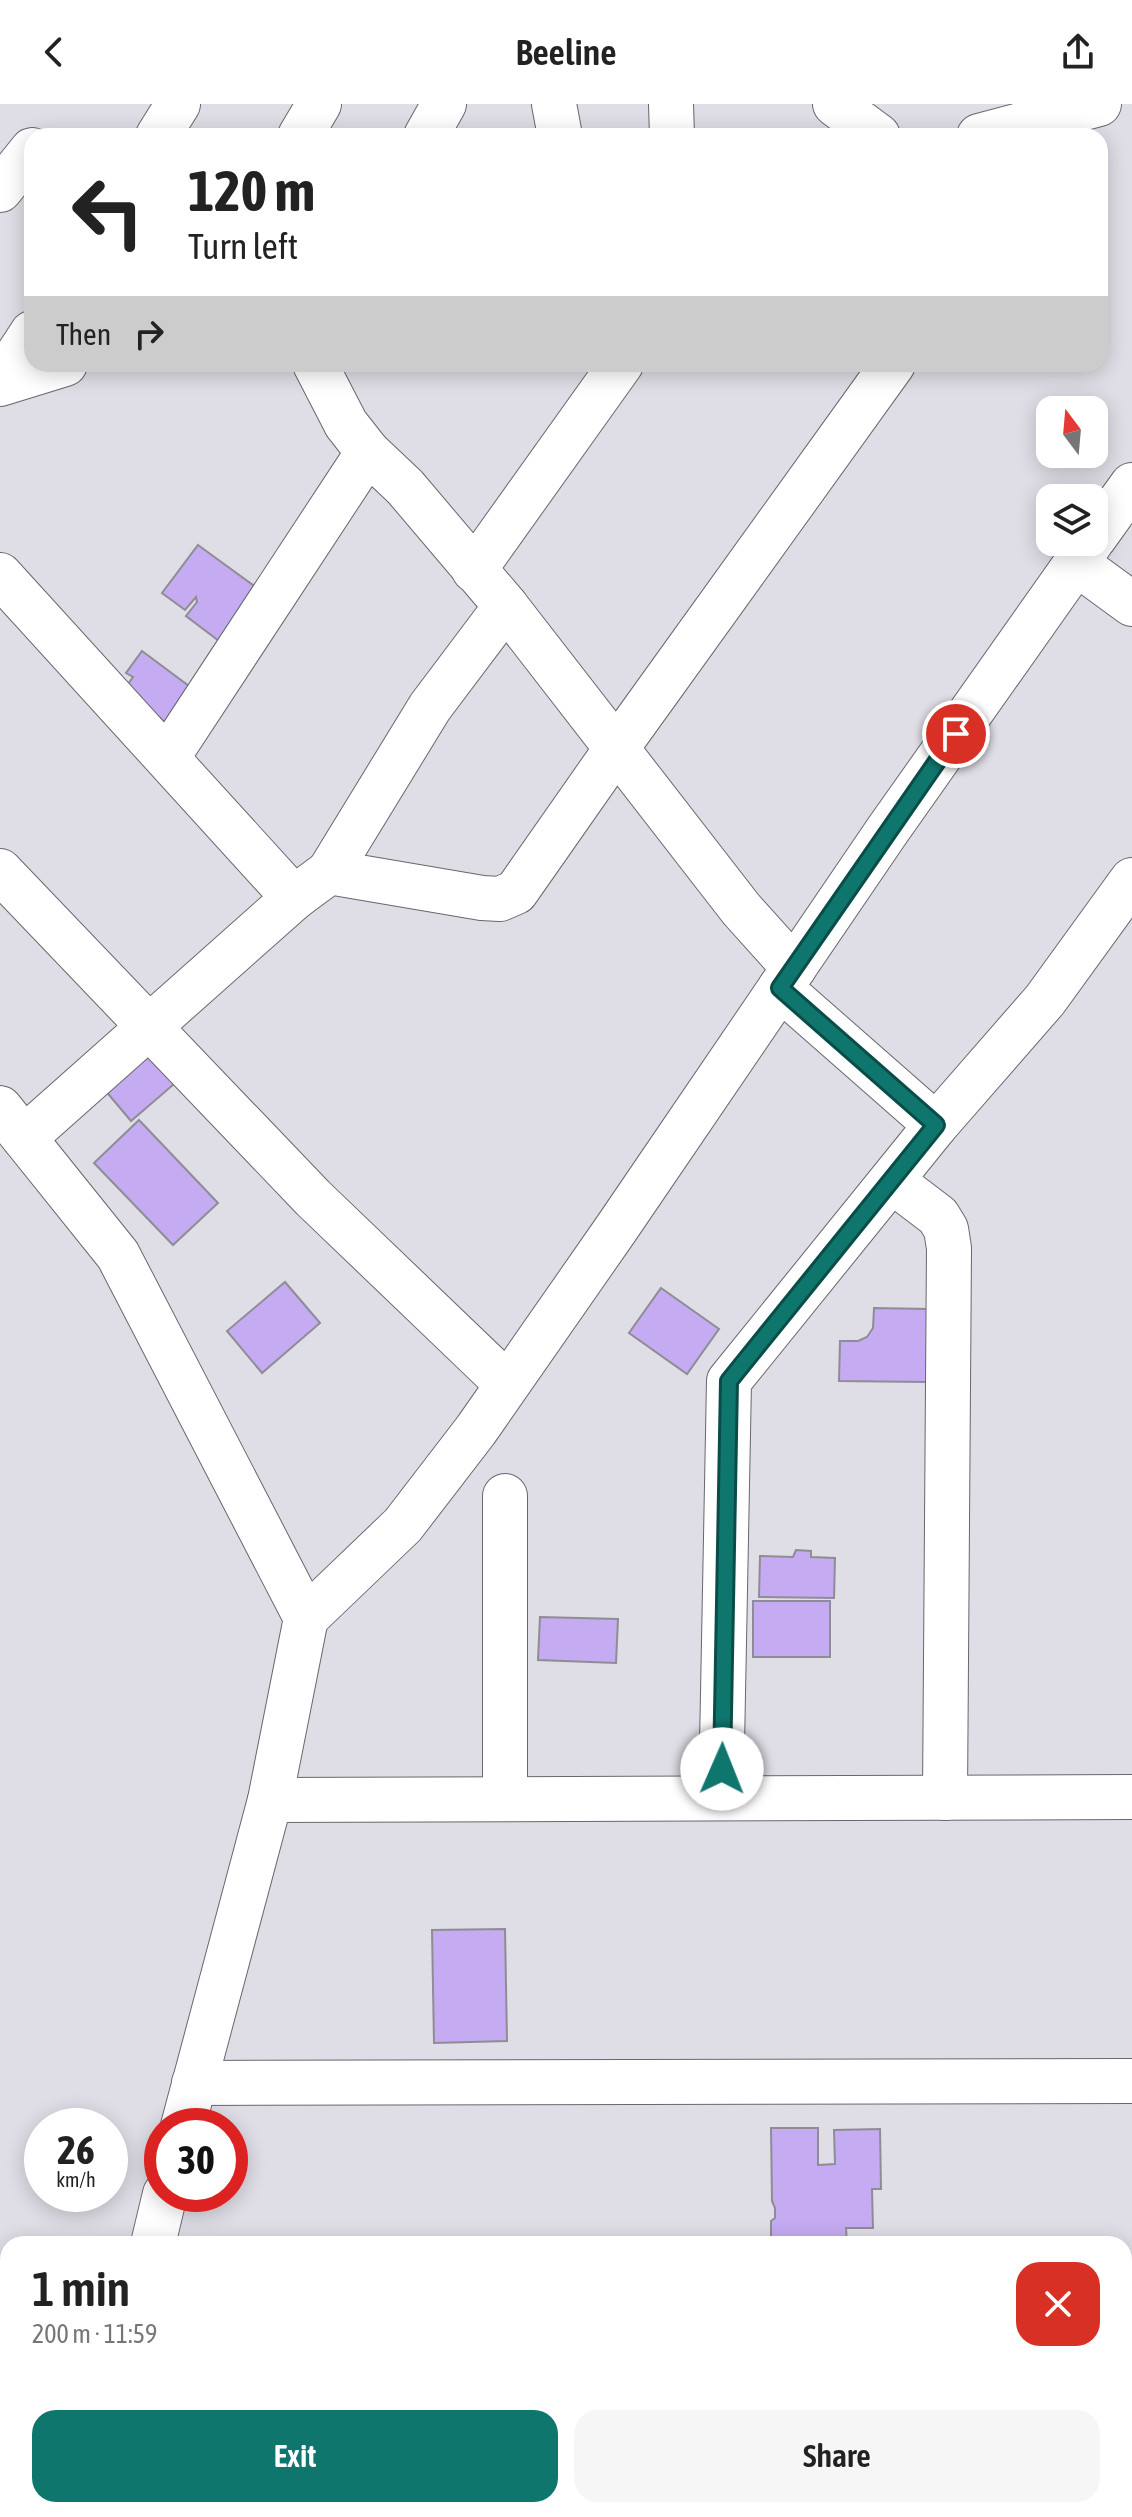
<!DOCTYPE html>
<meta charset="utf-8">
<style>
body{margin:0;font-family:"Asap Condensed",sans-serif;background:#f6f6f6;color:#222;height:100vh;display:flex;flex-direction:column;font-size:30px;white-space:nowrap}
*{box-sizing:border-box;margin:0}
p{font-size:26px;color:#767676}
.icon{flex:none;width:44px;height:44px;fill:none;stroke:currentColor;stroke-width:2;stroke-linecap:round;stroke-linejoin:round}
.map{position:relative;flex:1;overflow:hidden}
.sheet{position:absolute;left:0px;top:2132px;width:1132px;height:282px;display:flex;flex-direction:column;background:#fff;border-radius:24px 24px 0 0;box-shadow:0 4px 20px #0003}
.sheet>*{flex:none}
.hud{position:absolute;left:24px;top:24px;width:1084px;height:244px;border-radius:24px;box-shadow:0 4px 20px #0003;background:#fff;color:#222;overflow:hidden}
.needle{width:52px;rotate:344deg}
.fabs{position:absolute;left:1036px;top:292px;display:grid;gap:16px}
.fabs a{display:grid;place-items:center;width:72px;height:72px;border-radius:16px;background:#fff;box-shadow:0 4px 20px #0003;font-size:40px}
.speed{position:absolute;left:24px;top:2004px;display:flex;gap:16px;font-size:40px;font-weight:700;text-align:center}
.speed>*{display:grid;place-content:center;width:104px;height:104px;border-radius:50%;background:#fff;box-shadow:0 4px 20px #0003;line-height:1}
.speed small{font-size:20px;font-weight:400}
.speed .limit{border:12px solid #d22;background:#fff;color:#111}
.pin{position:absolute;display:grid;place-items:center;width:68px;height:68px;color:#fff;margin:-34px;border:4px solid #fff;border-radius:50%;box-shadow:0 2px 8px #0007}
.me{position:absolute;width:88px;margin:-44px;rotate:1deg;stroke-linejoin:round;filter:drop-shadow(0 0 6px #0008)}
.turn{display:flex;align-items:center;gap:28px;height:168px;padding:0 32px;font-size:36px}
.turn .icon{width:104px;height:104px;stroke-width:2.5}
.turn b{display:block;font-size:56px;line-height:68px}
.then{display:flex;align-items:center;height:76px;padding:0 32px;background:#0003;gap:16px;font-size:30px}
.round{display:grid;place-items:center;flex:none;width:84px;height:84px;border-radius:24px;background:#f6f6f6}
.head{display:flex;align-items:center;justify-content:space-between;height:136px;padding:0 32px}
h1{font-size:48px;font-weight:600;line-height:60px}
.button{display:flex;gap:16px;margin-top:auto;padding:16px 32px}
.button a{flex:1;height:92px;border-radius:24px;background:#0f766e;color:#fff;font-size:32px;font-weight:600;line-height:92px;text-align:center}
.button a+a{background:#f6f6f6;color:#222}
header{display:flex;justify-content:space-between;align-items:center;height:104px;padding:0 32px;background:#fff;font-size:36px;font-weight:600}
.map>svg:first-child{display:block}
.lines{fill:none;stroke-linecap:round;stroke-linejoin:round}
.river{stroke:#ab92d8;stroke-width:72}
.building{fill:#c4abf2;stroke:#8f8d94;stroke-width:2}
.minor-casing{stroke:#69676d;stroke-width:46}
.minor{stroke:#fff;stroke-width:44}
.route-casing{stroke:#0a4d48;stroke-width:20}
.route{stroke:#0f766e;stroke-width:14}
</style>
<header><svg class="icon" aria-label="back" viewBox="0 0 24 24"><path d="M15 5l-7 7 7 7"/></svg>Beeline<svg class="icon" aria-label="share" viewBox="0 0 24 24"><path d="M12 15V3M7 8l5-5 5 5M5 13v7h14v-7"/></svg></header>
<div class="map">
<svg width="1132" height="2413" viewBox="0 0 1132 2413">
<rect width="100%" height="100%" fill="#dfdde5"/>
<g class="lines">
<g class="river">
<polyline points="1124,2257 1132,2259"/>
<polyline points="777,2413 783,2406"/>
</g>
</g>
<g class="building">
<polygon points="198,441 257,484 223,540 186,512 197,498 196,493 185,506 162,489"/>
<polygon points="142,547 193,585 167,620 125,584 133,573 126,569"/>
<polygon points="148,937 181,974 131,1017 99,979"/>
<polygon points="139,1016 218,1099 173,1141 94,1059"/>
<polygon points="285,1178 320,1219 262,1269 227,1227"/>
<polygon points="661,1184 719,1225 687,1270 629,1229"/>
<polygon points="874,1204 928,1205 926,1278 839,1277 840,1237 858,1237 867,1233 873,1224"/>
<polygon points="796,1446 811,1447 811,1453 835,1454 834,1494 759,1493 760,1452 793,1453"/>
<rect x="753" y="1497" width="77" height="56"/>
<polygon points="540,1513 618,1515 616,1559 538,1556"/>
<polygon points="505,1825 507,1937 434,1939 432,1826"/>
<polygon points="771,2024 818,2024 818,2061 835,2060 834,2026 880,2025 881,2085 872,2085 873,2124 846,2124 847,2140 878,2140 771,2140 771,2117 775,2114 775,2104 772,2097"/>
</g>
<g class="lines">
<defs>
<g id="minor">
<polyline points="554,0 560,32"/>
<polyline points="671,0 672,32"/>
<polyline points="835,0 878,32"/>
<polyline points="158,32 178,0"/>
<polyline points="300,32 319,0"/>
<polyline points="426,32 444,0"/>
<polyline points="979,32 1099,0"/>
<polyline points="0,86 32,46"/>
<polyline points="315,260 346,320 368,348 405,383 506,502 741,805 794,864"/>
<polyline points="0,278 32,229"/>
<polyline points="0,280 65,260"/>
<polyline points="1094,434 1132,381"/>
<polyline points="1076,459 1132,500"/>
<polyline points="474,466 621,260"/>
<polyline points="0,471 294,794"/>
<polyline points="167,654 368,348"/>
<polyline points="0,767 313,1094 507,1280"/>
<polyline points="329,768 430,603 506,502"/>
<polyline points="780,884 936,1021 1045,896 1132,776"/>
<polyline points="0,1004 118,1151 306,1514 270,1696 183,2022"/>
<polyline points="24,1034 294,794 329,768 482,794 500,795 516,788 616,645 893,260"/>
<polyline points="892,1077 938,1112 946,1125 949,1144 945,1694"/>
<polyline points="505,1392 505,1695"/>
<polyline points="306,1514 403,1421 476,1326 616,1125 887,727 1091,438"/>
<polyline points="721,1694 729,1277 936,1021"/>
<polyline points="270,1696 1132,1693"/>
<polyline points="194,1979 1132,1977"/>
<polyline points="153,2140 165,2090"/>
<polyline points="302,2406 309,2413"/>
<polyline points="1035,2406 1039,2413"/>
<polyline points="44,2413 48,2406"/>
<polyline points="623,2413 629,2406"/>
</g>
</defs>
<use href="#minor" class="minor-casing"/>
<use href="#minor" class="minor"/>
</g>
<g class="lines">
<defs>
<polyline id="route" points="722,1665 729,1277 936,1021 780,884 956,630"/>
</defs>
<use href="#route" class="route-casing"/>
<use href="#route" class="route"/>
</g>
</svg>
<div class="fabs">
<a><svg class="needle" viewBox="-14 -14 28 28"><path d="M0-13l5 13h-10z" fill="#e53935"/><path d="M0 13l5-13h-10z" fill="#767676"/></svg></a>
<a><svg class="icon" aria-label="layers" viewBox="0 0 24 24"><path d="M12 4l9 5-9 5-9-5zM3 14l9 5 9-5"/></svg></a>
</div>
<div class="speed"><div>26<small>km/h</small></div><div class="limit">30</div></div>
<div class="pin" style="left:956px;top:630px;background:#d93025"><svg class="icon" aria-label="arrive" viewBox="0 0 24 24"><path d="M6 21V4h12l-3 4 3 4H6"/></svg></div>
<svg class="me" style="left:722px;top:1665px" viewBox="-20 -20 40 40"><circle r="19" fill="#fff"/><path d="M0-13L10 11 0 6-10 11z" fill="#0f766e"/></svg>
<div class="hud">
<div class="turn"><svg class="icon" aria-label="left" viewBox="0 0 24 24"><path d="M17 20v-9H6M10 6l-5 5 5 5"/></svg><div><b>120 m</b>Turn left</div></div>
<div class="then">Then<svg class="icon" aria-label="right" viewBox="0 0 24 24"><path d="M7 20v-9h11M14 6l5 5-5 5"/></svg></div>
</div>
<section class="sheet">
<div class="head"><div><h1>1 min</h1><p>200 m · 11:59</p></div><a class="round" style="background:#d93025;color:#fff"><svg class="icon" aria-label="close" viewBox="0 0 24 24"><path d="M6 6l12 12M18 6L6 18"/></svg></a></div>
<div class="button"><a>Exit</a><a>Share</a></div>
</section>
</div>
